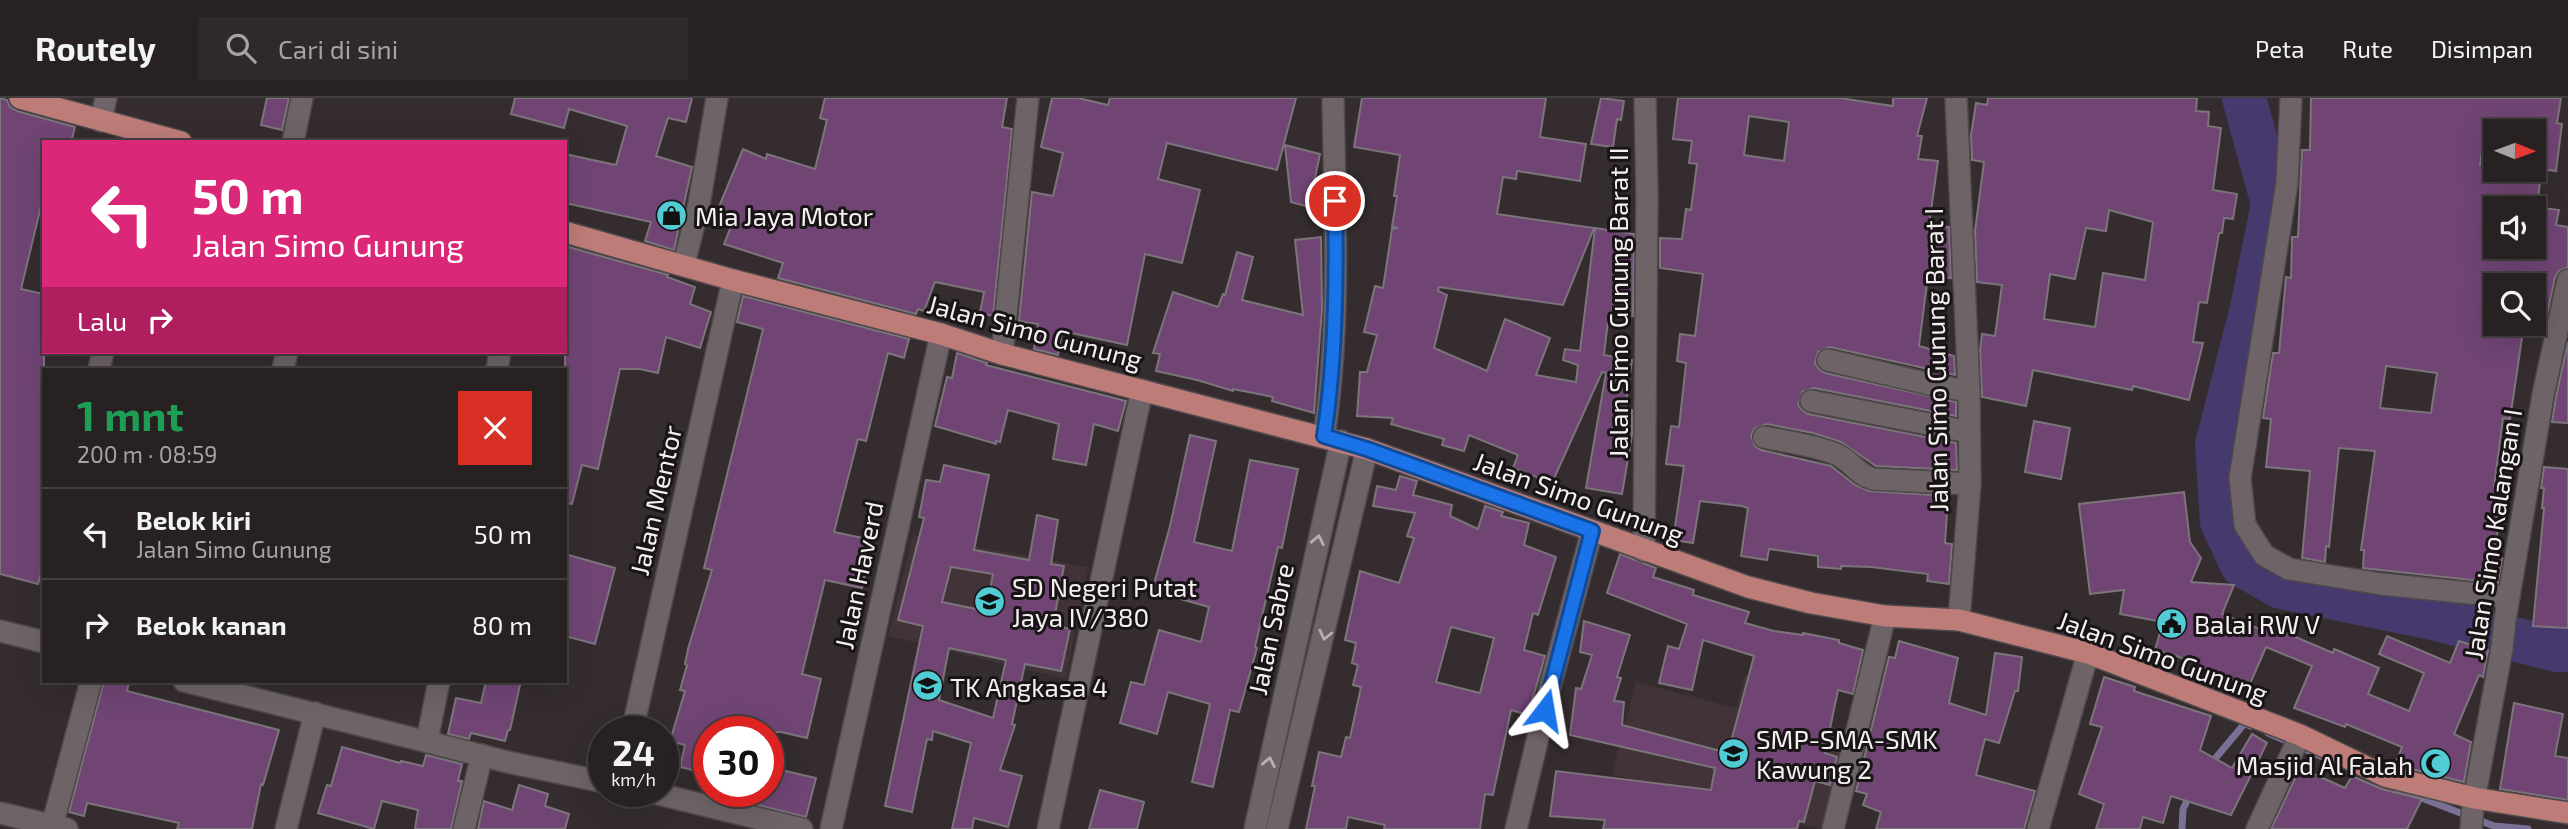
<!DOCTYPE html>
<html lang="id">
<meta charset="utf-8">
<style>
body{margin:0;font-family:"Exo 2",sans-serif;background:#2f292a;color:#f1f3f6;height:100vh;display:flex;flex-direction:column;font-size:26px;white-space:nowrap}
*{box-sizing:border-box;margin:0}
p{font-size:23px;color:#a4a3a5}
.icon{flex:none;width:38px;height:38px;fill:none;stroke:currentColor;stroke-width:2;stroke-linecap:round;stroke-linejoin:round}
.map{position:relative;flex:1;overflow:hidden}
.sheet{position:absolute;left:42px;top:270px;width:525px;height:315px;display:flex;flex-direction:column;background:#272122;border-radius:0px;box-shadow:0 7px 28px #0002,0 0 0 2px #433e40}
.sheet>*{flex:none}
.banner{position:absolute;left:42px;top:42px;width:525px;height:214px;border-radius:0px;box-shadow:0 7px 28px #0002,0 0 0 2px #433e40;background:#db2777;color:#fff;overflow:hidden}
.needle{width:46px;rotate:91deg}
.tools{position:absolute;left:2483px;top:21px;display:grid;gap:14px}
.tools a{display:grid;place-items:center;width:63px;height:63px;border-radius:0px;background:#272122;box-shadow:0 7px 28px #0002,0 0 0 2px #433e40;font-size:35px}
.speed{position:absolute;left:588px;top:618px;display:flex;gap:14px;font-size:35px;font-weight:700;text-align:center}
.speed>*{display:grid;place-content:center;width:91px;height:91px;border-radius:50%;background:#272122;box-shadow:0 7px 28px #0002,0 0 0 2px #433e40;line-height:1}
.speed small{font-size:18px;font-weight:400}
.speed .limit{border:10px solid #d22;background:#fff;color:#111}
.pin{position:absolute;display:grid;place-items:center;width:60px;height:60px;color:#fff;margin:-30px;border:4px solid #fff;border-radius:50%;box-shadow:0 2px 7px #0007}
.me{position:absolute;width:77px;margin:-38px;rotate:14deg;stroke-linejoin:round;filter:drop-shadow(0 0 5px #0008)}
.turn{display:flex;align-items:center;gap:24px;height:147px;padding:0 35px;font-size:32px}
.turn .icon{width:91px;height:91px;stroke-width:2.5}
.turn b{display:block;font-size:49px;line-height:60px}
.then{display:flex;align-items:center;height:66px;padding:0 35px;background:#0003;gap:14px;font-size:26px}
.round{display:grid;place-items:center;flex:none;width:74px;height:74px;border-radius:0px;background:#2f292a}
.summary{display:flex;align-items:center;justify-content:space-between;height:119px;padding:0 35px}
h1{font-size:42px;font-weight:700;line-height:52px;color:#1e9e55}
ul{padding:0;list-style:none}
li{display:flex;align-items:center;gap:21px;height:91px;padding:0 35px;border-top:2px solid #433e40}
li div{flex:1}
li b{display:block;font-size:26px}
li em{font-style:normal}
header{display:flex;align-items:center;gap:42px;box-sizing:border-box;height:98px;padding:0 35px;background:#272122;border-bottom:2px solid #433e40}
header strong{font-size:33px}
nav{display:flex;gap:38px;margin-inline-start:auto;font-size:24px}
.search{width:490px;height:63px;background:#2f292a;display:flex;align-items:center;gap:18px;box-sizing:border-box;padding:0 24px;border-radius:0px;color:#a4a3a5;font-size:26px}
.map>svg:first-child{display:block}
.built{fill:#423338}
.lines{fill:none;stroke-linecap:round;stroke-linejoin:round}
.stream{stroke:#7a7095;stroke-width:7}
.river{stroke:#46396e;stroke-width:44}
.building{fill:#704574;stroke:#7b757b;stroke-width:2;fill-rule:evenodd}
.minor-casing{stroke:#4f494b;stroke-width:24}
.major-casing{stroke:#4f494b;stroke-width:24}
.minor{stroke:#6e6468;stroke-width:21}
.major{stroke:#bd7c78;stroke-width:21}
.oneway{stroke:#b8b0b3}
.route-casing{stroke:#114b97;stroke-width:18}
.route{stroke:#1a73e8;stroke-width:12}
.labels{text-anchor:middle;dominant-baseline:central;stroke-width:6;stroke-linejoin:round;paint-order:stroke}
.poi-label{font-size:26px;fill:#f5eff1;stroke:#191516;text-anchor:start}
.street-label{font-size:26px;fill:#f5eff1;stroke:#191516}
</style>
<header>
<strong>Routely</strong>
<div class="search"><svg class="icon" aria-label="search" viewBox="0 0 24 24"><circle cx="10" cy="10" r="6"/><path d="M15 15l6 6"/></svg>Cari di sini</div>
<nav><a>Peta</a><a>Rute</a><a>Disimpan</a></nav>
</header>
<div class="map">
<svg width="2568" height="731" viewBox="0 0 2568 731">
<rect width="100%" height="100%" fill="#342c2e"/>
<g class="built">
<polygon points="913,437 1088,469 1066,581 888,538"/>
<polygon points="1745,577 1790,590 1783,616 1853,635 1828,731 1819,731 1612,676 1636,584 1736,610"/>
</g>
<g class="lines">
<g class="stream">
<polyline points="2268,635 2334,664"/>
<polyline points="2209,668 2245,625 2250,628"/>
<polyline points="2396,690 2494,728 2528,731"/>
<polyline points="2182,731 2183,711 2191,695"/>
</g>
<polyline class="river" points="2244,0 2273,106 2252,210 2217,347 2222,424 2242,467 2281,489 2437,521 2556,552 2568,552"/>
</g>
<g class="building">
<polygon points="0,0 7,2 10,9 17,13 75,29 71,44 44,44 44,96 21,191 44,196 44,465 38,486 0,476"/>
<polygon points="267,0 289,0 282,32 261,27"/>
<polygon points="515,0 692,0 686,24 668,20 656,58 692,69 674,152 645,143 651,124 565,105 565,56 616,67 627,28 569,11 564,30 511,16"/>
<polygon points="825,0 1007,0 1002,29 1012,31 993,218 980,215 984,194 935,184 924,213 918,211 916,216 778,180 783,165 724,146 735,118 718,111 743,51 766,61 767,56 815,71 827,22 820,20"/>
<polygon points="1052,0 1078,0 1108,7 1110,0 1296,0 1277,72 1167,45 1158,81 1200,92 1182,165 1145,156 1127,247 1062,233 1058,257 1034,251 1038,226 1019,223 1032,94 1053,98 1063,55 1041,49"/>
<polygon points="1362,0 1546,0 1540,39 1586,46 1580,83 1517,73 1516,81 1503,79 1497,116 1594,130 1563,207 1439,189 1438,193 1447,197 1434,250 1487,273 1505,221 1550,240 1536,277 1576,284 1578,267 1563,262 1565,251 1580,253 1595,130 1634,136 1633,218 1609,214 1604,257 1632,262 1625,311 1632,312 1632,337 1622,396 1586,390 1606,275 1602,274 1552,385 1513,370 1518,357 1469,337 1464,353 1442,347 1444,341 1391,326 1393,320 1357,318 1360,274 1367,274 1377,237 1364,234 1375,188 1383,190 1392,131 1398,130 1392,129 1397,98 1394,98 1400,57 1354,49"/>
<polygon points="1601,0 1624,3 1621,22 1617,21 1613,49 1591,46"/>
<path d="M 1678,0 L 1840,0 L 1893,8 L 1893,0 L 1927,0 L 1917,38 L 1922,38 L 1918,61 L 1938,63 L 1929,127 L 1949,129 L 1951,180 L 1928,177 L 1919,248 L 1954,258 L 1955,277 L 1830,249 L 1818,254 L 1815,265 L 1819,271 L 1825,275 L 1956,304 L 1956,318 L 1814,290 L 1802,294 L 1798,307 L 1802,312 L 1808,316 L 1956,345 L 1957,372 L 1876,368 L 1841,344 L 1813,335 L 1767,326 L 1755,330 L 1751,337 L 1755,348 L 1761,352 L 1831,368 L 1855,387 L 1869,393 L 1948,398 L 1945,445 L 1952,446 L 1949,486 L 1927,483 L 1928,476 L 1871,469 L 1841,468 L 1841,471 L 1818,469 L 1818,458 L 1769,451 L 1767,462 L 1741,458 L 1748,410 L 1742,408 L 1700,403 L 1693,445 L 1673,442 L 1684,368 L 1666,366 L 1671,328 L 1679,329 L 1684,284 L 1686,265 L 1677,263 L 1680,236 L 1695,238 L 1703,176 L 1660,170 L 1660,140 L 1682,141 L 1686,111 L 1691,112 L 1697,66 L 1689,65 L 1692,43 L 1673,41 ZM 1749,18 L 1789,24 L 1784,63 L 1744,57 Z"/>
<path d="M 1988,0 L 2197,0 L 2196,13 L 2209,14 L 2208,28 L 2221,30 L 2213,92 L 2237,96 L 2233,121 L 2224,120 L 2222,135 L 2219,135 L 2207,205 L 2199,204 L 2193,244 L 2203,245 L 2189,302 L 2133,288 L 2132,292 L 2033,272 L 2026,308 L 1982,299 L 1980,252 L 1982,236 L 1995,238 L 2002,187 L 1977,184 L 1975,133 L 1984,64 L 1972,62 L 1971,37 L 1976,5 L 1987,7 ZM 2109,112 L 2153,124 L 2145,182 L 2103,175 L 2095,229 L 2044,221 L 2050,176 L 2075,181 L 2086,130 L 2106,133 Z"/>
<path d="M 2311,0 L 2561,0 L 2557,25 L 2562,26 L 2556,73 L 2534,70 L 2534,33 L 2485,33 L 2480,67 L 2496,70 L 2496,72 L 2541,76 L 2537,109 L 2559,112 L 2556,127 L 2568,129 L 2568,169 L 2559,173 L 2555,179 L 2544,232 L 2534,231 L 2534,187 L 2496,187 L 2496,226 L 2524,226 L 2510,321 L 2503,320 L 2494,389 L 2503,393 L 2494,459 L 2502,460 L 2498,485 L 2363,470 L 2364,452 L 2361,452 L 2375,353 L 2339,350 L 2329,449 L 2326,448 L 2325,464 L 2302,460 L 2310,373 L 2266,369 L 2271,321 L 2263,320 L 2273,255 L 2279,255 L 2286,179 L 2291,180 L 2292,139 L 2298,139 L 2302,52 L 2310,52 ZM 2496,110 L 2534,110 L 2534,149 L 2496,149 ZM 2386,268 L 2437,275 L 2431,315 L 2380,310 Z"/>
<polygon points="1285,47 1320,56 1309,109 1291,104"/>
<polygon points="1321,139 1322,211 1314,315 1272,303 1273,299 1233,291 1233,293 1197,282 1156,273 1160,256 1153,255 1173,194 1218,209 1223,196 1225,197 1237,154 1253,159 1242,202 1303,217 1295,142"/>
<polygon points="565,148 668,177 667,179 695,189 690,206 711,214 700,250 666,239 658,275 640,271 620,271 598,371 582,367 572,406 565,405"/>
<polygon points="743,198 909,241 904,260 888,255 866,343 858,341 834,434 872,442 862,490 825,482 802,576 821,581 807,640 781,634 709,634 709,676 680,669 685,647 670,643 685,593 680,592 687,567 685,566 688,551 712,472 704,470 763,231 737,224"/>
<polygon points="2568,244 2568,325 2552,324 2556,299"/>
<polygon points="957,255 987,265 986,267 1126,303 1118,333 1094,326 1086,367 1053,361 1059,326 1008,312 1000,344 996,343 996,346 935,328 947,279 952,280"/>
<polygon points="2034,323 2070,330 2061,381 2025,374"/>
<polygon points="1190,337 1216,343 1194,444 1232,453 1250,362 1298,371 1282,450 1278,449 1255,549 1257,550 1239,614 1230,612 1213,689 1192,684 1210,606 1168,594 1157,636 1120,625 1131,584 1144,587 1159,532 1201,544 1209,509 1152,493 1170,428"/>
<path d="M 944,367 L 989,377 L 974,452 L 1029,462 L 1037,417 L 1058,422 L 1051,466 L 1064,468 L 1053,527 L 1070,531 L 1061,573 L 1025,566 L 1012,626 L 1015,627 L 1000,672 L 1022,678 L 1008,729 L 974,720 L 972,731 L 952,731 L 971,645 L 933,633 L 932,642 L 927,641 L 912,714 L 885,708 L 923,528 L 898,522 L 924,420 L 919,419 L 926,382 L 940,384 ZM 951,469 L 993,476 L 986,513 L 942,504 ZM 949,550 L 1006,562 L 993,620 L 939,602 Z"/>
<polygon points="2544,369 2568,371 2568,530 2533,528 2544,410 2542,410 2544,390 2541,390"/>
<path d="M 1400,378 L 1417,383 L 1413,397 L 1452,407 L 1450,418 L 1478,431 L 1485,408 L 1503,414 L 1501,418 L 1529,425 L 1524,447 L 1556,459 L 1538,517 L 1533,515 L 1524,552 L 1545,558 L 1528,617 L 1511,612 L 1493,697 L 1485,696 L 1480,731 L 1384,731 L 1385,727 L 1348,719 L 1346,731 L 1306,731 L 1315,688 L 1312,688 L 1319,654 L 1341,659 L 1346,639 L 1350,640 L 1361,589 L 1353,587 L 1358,567 L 1352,565 L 1356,545 L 1345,542 L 1360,473 L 1399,485 L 1414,440 L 1407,438 L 1415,415 L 1373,408 L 1377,388 L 1396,392 ZM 1451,529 L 1494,540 L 1480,595 L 1436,584 Z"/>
<polygon points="2184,394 2190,444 2201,460 2191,484 2234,487 2222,516 2262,532 2265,526 2333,555 2334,551 2379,570 2368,596 2409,613 2424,575 2379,556 2387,538 2450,565 2459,543 2488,552 2483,579 2479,577 2454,636 2471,644 2464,684 2395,667 2402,649 2346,626 2345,629 2294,610 2312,568 2266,549 2249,588 2174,557 2155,552 2163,524 2120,516 2124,492 2090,496 2079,406"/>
<polygon points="565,456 615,470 595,546 565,538"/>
<polygon points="1620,456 1656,470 1653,479 1694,492 1693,497 1749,514 1745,525 1774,533 1803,537 1803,535 1839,542 1839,545 1863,552 1853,596 1838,592 1825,655 1837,659 1830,687 1815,683 1804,724 1799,723 1797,731 1603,731 1605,722 1550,718 1556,673 1711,692 1715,670 1570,637 1576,590 1581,591 1592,557 1580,554 1584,523 1630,537 1617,579 1621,580 1614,603 1624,604 1622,627 1728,655 1754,558 1703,542 1692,592 1659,585 1668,548 1679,551 1687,526 1607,495"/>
<polygon points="1899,543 1958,560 1949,605 1986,617 1995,555 2022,559 2018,593 2015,593 1999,645 1985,641 1976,677 2035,693 2024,731 1876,731 1881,714 1863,707 1867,696 1856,693 1889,559 1895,560"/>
<polygon points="2104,579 2135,589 2134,593 2211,618 2200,652 2232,670 2252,636 2267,645 2231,717 2171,698 2163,725 2143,719 2140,731 2096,731 2104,706 2079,696 2102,629 2090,626"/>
<polygon points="104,583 129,583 127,593 279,632 263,687 261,686 252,731 177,731 179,725 87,705 84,718 69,714"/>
<polygon points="486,583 521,583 510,632 508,632 505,643 471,635 469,641 448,636 456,600 481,605"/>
<polygon points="2514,605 2563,616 2555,658 2568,660 2568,702 2500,691"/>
<polygon points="342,649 400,665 401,663 423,668 426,657 462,666 458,683 462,683 451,731 415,731 418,712 382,703 374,731 318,715 327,687 331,688"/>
<polygon points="768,669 816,680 806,719 730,700 730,693 768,693"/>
<polygon points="2300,670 2345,690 2352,678 2382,691 2422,701 2407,731 2271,731"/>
<polygon points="519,687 548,696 545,708 569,716 565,731 478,731 484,703 512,712"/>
<polygon points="1100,692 1144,704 1137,731 1089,731"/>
</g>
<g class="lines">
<defs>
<g id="minor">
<polyline points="1956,0 1969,293 1970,386 1959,522"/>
<polyline points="2291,0 2287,85 2240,380 2245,427 2264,457 2289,471 2381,486 2509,499"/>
<polyline points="101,23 106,0"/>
<polyline points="293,44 302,0"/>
<polyline points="684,166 699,106 717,0"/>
<polyline points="1002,256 1028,0"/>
<polyline points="1828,262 1933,287 1969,293"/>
<polyline points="99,271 103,254"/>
<polyline points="283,271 287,254"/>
<polyline points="497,271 500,254"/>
<polyline points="1811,303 1969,334"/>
<path d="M 1324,338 C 1341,226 1335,113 1333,0"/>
<path d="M 1764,339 C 1787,344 1814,347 1836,356 C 1851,362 1857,377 1873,381 L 1970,386"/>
<polyline points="1644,453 1647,96 1645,0"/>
<polyline points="0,533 44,544"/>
<polyline points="184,583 512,665 604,684"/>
<polyline points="632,634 733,182"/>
<polyline points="427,643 439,583"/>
<polyline points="646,693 802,731"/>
<polyline points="0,715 67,731"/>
<polyline points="52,728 91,583"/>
<polyline points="286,731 315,615"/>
<polyline points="464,731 482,657"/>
<polyline points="831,731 941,236"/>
<polyline points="1048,731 1142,292"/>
<polyline points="1255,731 1341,343"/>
<polyline points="1277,731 1367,351"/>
<polyline points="1516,731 1550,589 1592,433"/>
<polyline points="1833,731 1885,518"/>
<polyline points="2038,731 2088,555"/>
<polyline points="2257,731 2300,637"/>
<polyline points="2471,731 2473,708 2502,550 2505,522 2543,297 2568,182"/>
</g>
<g id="major">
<polyline points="20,0 181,44"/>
<polyline points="565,134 733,182 941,236 1002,256 1367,351 1748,489 1811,505 1885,518 1959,522 2088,555 2300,637 2385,678 2474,700 2568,715"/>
</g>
</defs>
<use href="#minor" class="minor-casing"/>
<use href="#major" class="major-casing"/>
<use href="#minor" class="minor"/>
<use href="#major" class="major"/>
</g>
<defs><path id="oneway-chevron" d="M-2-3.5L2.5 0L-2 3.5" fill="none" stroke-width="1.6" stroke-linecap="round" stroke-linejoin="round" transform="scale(1.75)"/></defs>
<g class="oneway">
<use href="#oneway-chevron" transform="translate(1318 442) rotate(-78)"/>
<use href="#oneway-chevron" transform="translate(1325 537) rotate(103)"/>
<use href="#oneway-chevron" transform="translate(1269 664) rotate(-78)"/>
</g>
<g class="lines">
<defs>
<path id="route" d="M 1335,103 C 1337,181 1336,260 1324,338 L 1367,351 L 1592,433 L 1545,612"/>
</defs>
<use href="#route" class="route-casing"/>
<use href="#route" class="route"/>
</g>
<defs>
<symbol id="shop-disc" viewBox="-11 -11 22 22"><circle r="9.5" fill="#51ccd4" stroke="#191516"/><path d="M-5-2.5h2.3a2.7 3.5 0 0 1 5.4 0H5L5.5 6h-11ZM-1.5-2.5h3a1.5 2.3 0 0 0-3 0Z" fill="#111"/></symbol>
<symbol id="school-disc" viewBox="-11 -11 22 22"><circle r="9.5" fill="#51ccd4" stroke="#191516"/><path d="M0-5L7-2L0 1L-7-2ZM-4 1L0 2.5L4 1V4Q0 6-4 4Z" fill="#111"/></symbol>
<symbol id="civic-disc" viewBox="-11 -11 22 22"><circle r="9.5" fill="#51ccd4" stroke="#191516"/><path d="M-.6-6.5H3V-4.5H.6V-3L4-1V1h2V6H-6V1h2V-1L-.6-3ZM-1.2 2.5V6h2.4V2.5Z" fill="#111"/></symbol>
<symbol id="mosque-disc" viewBox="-11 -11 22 22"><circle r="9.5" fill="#51ccd4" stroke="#191516"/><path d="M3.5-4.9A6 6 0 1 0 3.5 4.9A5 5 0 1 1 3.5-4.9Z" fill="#111"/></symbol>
</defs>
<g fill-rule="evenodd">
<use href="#shop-disc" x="654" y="100" width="35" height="35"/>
<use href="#school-disc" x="972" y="486" width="35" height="35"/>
<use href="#civic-disc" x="2154" y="508" width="35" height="35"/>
<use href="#school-disc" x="910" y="570" width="35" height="35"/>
<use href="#school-disc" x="1716" y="638" width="35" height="35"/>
<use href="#mosque-disc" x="2418" y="648" width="35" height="35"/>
</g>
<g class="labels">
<g class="poi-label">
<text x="695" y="117">Mia Jaya Motor</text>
<text x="1012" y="488">SD Negeri Putat<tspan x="1012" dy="30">Jaya IV/380</tspan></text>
<text x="2194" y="525">Balai RW V</text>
<text x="950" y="588">TK Angkasa 4</text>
<text x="1756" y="640">SMP-SMA-SMK<tspan x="1756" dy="30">Kawung 2</tspan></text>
<text x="2413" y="666" text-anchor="end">Masjid Al Falah</text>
</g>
<g class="street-label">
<text transform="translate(1617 205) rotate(-90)">Jalan Simo Gunung Barat II</text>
<text transform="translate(1035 233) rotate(15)">Jalan Simo Gunung</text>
<text transform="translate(1935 262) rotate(-91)">Jalan Simo Gunung Barat I</text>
<text transform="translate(1579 399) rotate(20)">Jalan Simo Gunung</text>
<text transform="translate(655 402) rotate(-77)">Jalan Mentor</text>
<text transform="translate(2492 436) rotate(-81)">Jalan Simo Kalangan I</text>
<text transform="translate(858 477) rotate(-78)">Jalan Haverd</text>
<text transform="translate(1270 531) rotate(-78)">Jalan Sabre</text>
<text transform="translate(2163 558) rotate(20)">Jalan Simo Gunung</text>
</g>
</g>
</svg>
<div class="tools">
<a><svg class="needle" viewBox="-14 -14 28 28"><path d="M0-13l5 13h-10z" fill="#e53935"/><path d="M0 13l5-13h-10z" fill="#a4a3a5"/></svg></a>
<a><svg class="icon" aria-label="sound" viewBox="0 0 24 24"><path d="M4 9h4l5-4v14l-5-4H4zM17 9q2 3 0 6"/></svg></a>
<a><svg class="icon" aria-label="search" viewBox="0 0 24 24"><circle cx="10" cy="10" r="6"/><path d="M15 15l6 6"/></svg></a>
</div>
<div class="speed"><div>24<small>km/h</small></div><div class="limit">30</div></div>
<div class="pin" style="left:1335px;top:103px;background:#d93025"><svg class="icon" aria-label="arrive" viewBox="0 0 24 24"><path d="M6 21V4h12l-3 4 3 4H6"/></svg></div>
<svg class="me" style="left:1545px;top:612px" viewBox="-20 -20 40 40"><path d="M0-17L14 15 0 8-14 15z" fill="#1a73e8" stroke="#fff" stroke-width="4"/></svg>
<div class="banner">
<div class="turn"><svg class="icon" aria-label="left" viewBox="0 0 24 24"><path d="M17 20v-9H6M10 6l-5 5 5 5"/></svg><div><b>50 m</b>Jalan Simo Gunung</div></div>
<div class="then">Lalu<svg class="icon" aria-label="right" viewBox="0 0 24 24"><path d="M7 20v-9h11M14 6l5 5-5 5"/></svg></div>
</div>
<section class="sheet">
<div class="summary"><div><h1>1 mnt</h1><p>200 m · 08:59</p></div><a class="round" style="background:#d93025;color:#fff"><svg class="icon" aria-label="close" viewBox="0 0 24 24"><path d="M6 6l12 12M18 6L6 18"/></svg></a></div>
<ul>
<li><svg class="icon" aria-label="left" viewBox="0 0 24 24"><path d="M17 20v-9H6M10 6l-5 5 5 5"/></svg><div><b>Belok kiri</b><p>Jalan Simo Gunung</p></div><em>50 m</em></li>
<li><svg class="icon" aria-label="right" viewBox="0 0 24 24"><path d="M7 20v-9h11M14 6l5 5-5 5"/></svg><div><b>Belok kanan</b></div><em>80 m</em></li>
</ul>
</section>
</div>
